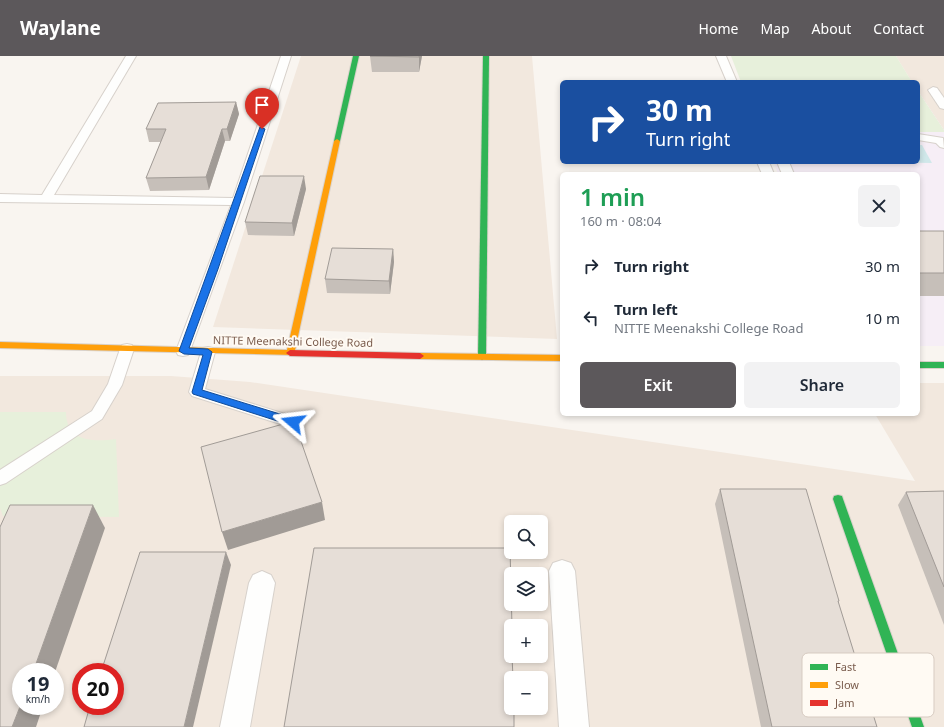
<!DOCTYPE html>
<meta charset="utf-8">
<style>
body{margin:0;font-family:"Noto Sans",sans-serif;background:#f2f2f3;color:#1f2937;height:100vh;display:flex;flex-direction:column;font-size:15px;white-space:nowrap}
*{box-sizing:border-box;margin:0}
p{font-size:13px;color:#747a83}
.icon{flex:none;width:22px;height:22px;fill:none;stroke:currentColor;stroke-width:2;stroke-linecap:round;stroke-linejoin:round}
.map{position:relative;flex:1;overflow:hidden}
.side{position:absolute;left:560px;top:116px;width:360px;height:244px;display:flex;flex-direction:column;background:#fff;border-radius:6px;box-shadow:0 2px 6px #0003}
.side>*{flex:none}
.hud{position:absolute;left:560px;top:24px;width:360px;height:84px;border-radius:6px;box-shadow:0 2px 6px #0003;background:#1a4fa0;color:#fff;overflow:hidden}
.controls{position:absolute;left:504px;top:459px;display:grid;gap:8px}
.controls a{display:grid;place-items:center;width:44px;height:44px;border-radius:6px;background:#fff;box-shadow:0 2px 6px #0003;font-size:20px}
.speed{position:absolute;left:12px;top:607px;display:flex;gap:8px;font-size:20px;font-weight:700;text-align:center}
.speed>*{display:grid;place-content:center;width:52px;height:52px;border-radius:50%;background:#fff;box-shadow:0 2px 6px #0003;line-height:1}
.speed small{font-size:10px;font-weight:400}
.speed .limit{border:6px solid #d22;background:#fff;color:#111}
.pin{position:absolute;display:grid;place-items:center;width:34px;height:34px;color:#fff;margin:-41px -17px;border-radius:50% 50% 50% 0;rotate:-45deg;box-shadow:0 0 4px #0007}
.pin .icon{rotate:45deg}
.me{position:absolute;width:44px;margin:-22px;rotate:287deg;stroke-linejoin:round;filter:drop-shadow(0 0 3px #0008)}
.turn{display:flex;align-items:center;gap:14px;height:84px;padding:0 20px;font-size:18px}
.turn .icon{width:52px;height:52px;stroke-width:2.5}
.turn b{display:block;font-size:28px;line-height:34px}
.round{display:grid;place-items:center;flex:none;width:42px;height:42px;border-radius:6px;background:#f2f2f3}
.summary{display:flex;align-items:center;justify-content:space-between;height:68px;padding:0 20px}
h1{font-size:24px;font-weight:600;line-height:30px;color:#1e9e55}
.cta{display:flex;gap:8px;margin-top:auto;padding:8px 20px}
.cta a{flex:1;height:46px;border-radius:6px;background:#5c585b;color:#fff;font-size:16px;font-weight:600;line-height:46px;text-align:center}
.cta a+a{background:#f2f2f3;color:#1f2937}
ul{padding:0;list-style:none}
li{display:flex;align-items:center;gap:12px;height:52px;padding:0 20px}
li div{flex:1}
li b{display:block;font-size:15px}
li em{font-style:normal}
header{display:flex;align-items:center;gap:24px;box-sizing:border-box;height:56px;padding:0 20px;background:#5c585b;color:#fff}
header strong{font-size:19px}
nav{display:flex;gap:22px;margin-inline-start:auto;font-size:14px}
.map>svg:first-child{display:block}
.residential{fill:#f2e8de;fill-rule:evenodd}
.education{fill:#f6eef6}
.green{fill:#e7f0db}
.water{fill:#d0e8ea}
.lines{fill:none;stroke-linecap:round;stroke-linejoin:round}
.lane-casing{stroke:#d7d1cb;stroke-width:2}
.street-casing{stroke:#d7d1cb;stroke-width:2}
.fast-casing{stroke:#d9d2cb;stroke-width:2}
.slow-casing{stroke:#d9d2cb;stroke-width:2}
.jam-casing{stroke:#d9d2cb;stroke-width:2}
.lane{fill:#fefefd;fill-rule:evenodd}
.street{fill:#fefefd;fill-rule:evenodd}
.fast{fill:#30b455;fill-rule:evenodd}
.slow{fill:#ff9f0a;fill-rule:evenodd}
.jam{fill:#e5322d;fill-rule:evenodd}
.wall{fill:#c6bfb9}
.shaded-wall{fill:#a19b96}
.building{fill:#e6ded7;stroke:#a19b96}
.route{fill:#1a73e8;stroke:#114b97}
.labels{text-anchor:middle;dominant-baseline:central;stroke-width:4;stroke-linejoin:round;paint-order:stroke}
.street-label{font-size:11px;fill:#7a5c4d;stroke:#fffaf3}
.key{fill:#fffaf3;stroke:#d7cbc1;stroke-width:1}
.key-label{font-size:11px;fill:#7a5c4d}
</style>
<header>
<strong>Waylane</strong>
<nav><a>Home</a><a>Map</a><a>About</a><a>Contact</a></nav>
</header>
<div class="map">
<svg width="944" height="671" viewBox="0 0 944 671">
<rect width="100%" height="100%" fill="#f9f5f0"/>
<g class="residential">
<polygon points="301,0 532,0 557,283 213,271"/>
<polygon points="896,0 944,0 944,74 918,35 918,26 912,26"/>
<path d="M 0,320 L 171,320 L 250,326 L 915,425 L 875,358 L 918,358 L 918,327 L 944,327 L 944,671 L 0,671 ZM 511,466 L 541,466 L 541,496 L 511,496 ZM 511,518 L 541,518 L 541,548 L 511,548 ZM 511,570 L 541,570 L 541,600 L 511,600 ZM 21,616 L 55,616 L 55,650 L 21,650 ZM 81,616 L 115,616 L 115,650 L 81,650 ZM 511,622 L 541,622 L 541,652 L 511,652 Z"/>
</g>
<polygon class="education" points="918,35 944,74 944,290 918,290 918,118 778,118 774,106 918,106"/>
<g class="green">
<polygon points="731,0 896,0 912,26 741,26"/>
<polygon points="918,35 944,74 944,76 918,76"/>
<path d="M 0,356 L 66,356 C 66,386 93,386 116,383 L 119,461 L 3,460 L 0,452 Z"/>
</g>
<polygon class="water" points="918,89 922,89 932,107 871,106 918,106"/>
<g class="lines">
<defs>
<g id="lane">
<polygon points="126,0 136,0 54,139 233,142 281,0 291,0 244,146 190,295 188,299 183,300 178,299 176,295 231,149 0,146 0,138 42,139"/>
<polygon points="716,0 726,0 737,26 727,26"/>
<polygon points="933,31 937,32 944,42 944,53 940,52 928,34"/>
<polygon points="918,78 943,82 944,92 940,91 936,87 918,84"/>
<polygon points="757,106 769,106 774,118 762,118"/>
<polygon points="777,106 789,106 794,118 782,118"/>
<polygon points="127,288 132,289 134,293 122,329 102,363 6,427 0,429 0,414 92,355 108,328 120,293 122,289"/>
<polygon points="208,291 213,292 215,296 205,333 298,362 301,366 298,370 293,372 192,340 189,336 201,296 203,292"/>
</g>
<g id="street">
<polygon points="562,504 571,507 575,515 589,671 559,671 549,515 553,507"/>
<polygon points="262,515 271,519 275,527 250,671 220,671 249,527 253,519"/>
</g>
<g id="fast">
<polygon points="353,0 359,0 340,85 337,87 334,85"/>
<polygon points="483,0 489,0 486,301 482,304 478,301"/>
<rect x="918" y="306" width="26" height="6"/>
<polygon points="838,439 842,440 843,443 924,671 912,671 833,443 834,440"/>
</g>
<g id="slow">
<polygon points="337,83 340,85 294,299 0,292 0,286 287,294 334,85"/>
<polygon points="420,297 562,299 562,305 420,303 416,300"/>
</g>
<polygon id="jam" points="290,294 420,297 424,300 420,303 290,300 286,297"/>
</defs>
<use href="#lane" class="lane-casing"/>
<use href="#street" class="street-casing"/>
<use href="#fast" class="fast-casing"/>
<use href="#slow" class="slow-casing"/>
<use href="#jam" class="jam-casing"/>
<use href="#lane" class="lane"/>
<use href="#street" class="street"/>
<use href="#fast" class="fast"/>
<use href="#slow" class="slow"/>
<use href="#jam" class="jam"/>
</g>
<g class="wall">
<polygon points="370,0 422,0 419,16 372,16"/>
<polygon points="236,46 239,58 230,85 225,85 209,134 150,135 146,122 161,86 149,86 146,73"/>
<polygon points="306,133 294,180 248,179 245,166"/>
<rect x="918" y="175" width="26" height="65"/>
<polygon points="393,193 394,206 390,238 327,237 325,223"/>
<polygon points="720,433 839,545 838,546 877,671 761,671 715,448"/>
<polygon points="944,435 944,569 898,449 906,436"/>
</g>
<g class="shaded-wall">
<polygon points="419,0 422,0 419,16"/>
<polygon points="236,46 239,58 230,85 227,73"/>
<polygon points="222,73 225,85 209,134 206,121"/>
<polygon points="304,120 306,133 294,180 292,167"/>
<polygon points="393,193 394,206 390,238 389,225"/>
<polygon points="322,446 325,464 228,494 222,476"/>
<polygon points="93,449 105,472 55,616 33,616"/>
<polygon points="226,496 231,509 193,671 184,671"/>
<polygon points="21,648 21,650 43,650 36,671 12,671"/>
</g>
<g class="building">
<polygon points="370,0 419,0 419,1"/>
<polygon points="236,46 227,73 222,73 206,121 146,122 166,73 146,73 158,47"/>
<polygon points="260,120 304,120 292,167 245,166"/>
<rect x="918" y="175" width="26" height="42"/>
<polygon points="332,192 393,193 389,225 325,223"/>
<polygon points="294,365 322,446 222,476 201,391"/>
<polygon points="720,433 806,433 839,545 838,545 877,671 772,671"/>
<polygon points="944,435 944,531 906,436"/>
<polygon points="10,449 93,449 33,616 21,616 21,648 12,671 0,671 0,471"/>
<polygon points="314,492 510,492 512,570 511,570 511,600 512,600 513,622 511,622 511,652 514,652 514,671 284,671"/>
<polygon points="140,496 226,496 184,671 84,671 90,650 115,650 115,616 101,616"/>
</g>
<polygon class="route" points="260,71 265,73 218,213 189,292 208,293 212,296 202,334 296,363 298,366 293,370 193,338 192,336 203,299 184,298 179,295"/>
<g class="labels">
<g class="street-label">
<text transform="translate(293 285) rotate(1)">NITTE Meenakshi College Road</text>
</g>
</g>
<rect x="802" y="597" width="132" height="64" rx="6" class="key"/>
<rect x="810" y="608" width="18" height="6" fill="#30b455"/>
<rect x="810" y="626" width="18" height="6" fill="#ff9f0a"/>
<rect x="810" y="644" width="18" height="6" fill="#e5322d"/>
<g class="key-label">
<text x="835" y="615">Fast</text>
<text x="835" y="633">Slow</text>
<text x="835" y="651">Jam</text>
</g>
</svg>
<div class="controls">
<a><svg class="icon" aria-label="search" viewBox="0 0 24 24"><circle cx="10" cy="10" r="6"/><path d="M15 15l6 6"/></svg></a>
<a><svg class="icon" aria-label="layers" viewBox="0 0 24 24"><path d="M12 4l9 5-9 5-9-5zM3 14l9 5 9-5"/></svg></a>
<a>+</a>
<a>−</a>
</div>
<div class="speed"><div>19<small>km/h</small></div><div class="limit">20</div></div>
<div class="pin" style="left:262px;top:73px;background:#d93025"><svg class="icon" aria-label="arrive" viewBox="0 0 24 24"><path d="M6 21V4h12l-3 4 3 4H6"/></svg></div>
<svg class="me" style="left:293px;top:366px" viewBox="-20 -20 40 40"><path d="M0-17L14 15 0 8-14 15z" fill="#1a73e8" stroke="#fff" stroke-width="4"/></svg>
<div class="hud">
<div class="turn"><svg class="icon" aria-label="right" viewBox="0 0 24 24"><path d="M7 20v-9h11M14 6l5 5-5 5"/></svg><div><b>30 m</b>Turn right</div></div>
</div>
<section class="side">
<div class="summary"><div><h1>1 min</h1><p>160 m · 08:04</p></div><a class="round"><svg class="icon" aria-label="close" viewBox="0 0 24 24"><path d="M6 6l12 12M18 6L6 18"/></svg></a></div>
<ul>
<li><svg class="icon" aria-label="right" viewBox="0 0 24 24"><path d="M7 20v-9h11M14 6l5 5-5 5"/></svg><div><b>Turn right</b></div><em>30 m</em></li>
<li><svg class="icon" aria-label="left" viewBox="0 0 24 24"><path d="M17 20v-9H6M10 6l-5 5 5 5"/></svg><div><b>Turn left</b><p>NITTE Meenakshi College Road</p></div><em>10 m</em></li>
</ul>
<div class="cta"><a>Exit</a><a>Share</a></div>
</section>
</div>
